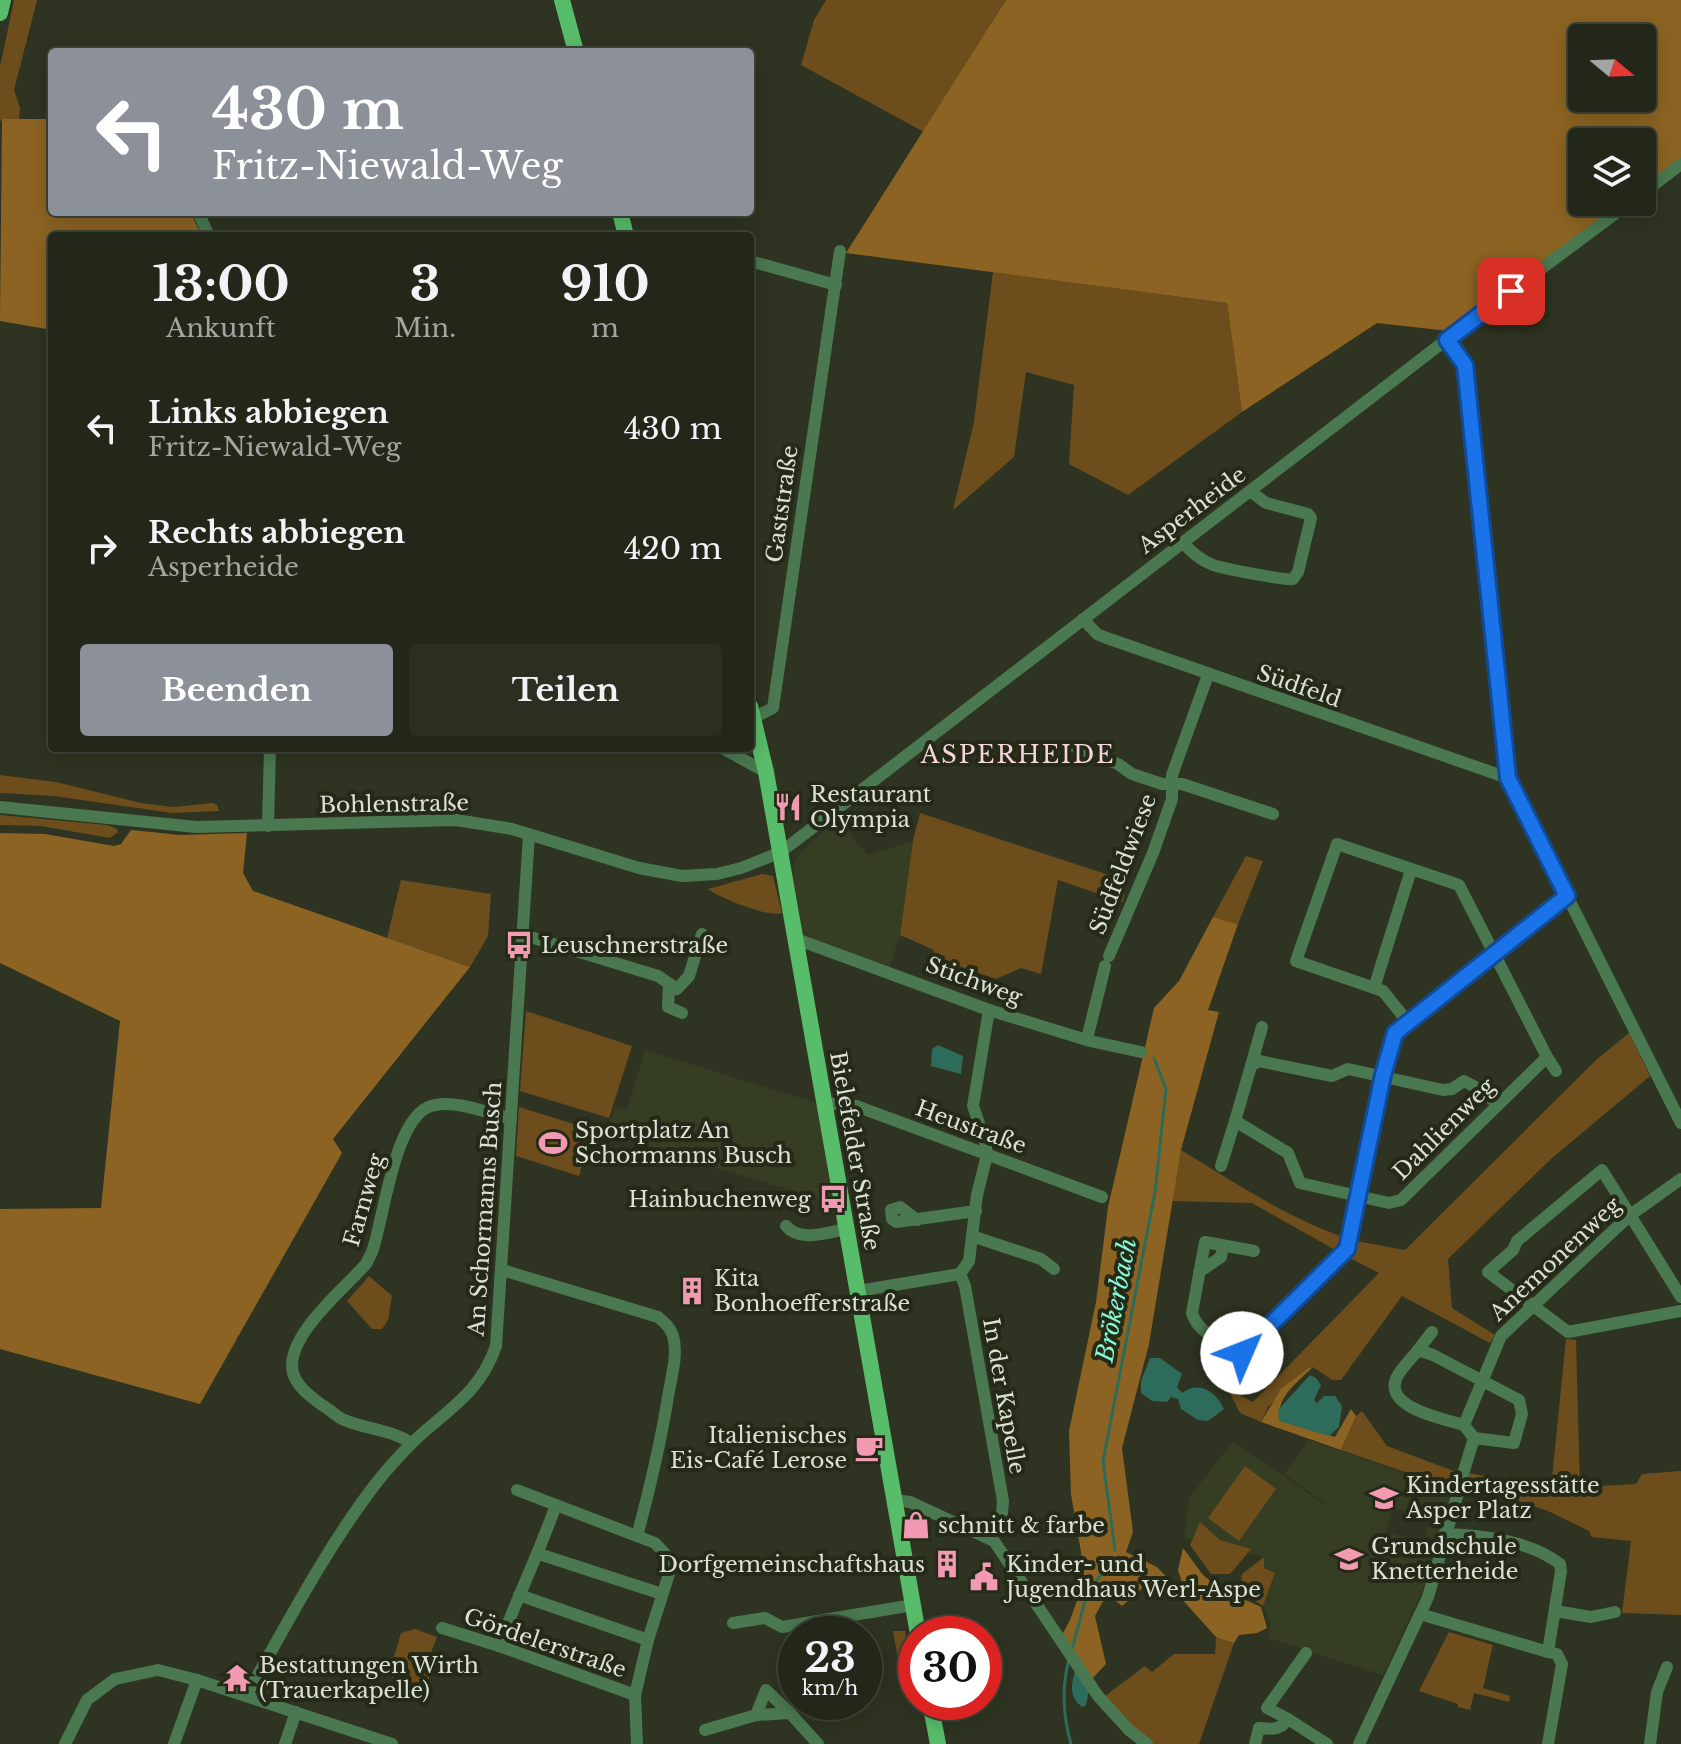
<!DOCTYPE html>
<html lang="de">
<meta charset="utf-8">
<style>
body{margin:0;font-family:"Libre Baskerville",serif;background:#2a2f22;color:#f1f3f6;height:100vh;display:flex;flex-direction:column;font-size:30px;white-space:nowrap}
*{box-sizing:border-box;margin:0}
p{font-size:26px;color:#a2a5a2}
.icon{flex:none;width:44px;height:44px;fill:none;stroke:currentColor;stroke-width:2;stroke-linecap:round;stroke-linejoin:round}
.map{position:relative;flex:1;overflow:hidden}
.panel{position:absolute;left:48px;top:232px;width:706px;height:520px;display:flex;flex-direction:column;background:#222719;border-radius:8px;box-shadow:0 4px 20px #0003,0 0 0 2px #3f4438}
.panel>*{flex:none}
.guide{position:absolute;left:48px;top:48px;width:706px;height:168px;border-radius:8px;box-shadow:0 4px 20px #0003,0 0 0 2px #3f4438;background:#8c9099;color:#fff;overflow:hidden}
.needle{width:52px;rotate:109deg}
.fabs{position:absolute;left:1568px;top:24px;display:grid;gap:16px}
.fabs a{display:grid;place-items:center;width:88px;height:88px;border-radius:8px;background:#222719;box-shadow:0 4px 20px #0003,0 0 0 2px #3f4438;font-size:40px}
.speed{position:absolute;left:778px;top:1616px;display:flex;gap:16px;font-size:40px;font-weight:700;text-align:center}
.speed>*{display:grid;place-content:center;width:104px;height:104px;border-radius:50%;background:#222719;box-shadow:0 4px 20px #0003,0 0 0 2px #3f4438;line-height:1}
.speed small{font-size:20px;font-weight:400}
.speed .limit{border:12px solid #d22;background:#fff;color:#111}
.pin{position:absolute;display:grid;place-items:center;width:68px;height:68px;color:#fff;margin:-34px;border-radius:16px;box-shadow:0 4px 12px #0006}
.me{position:absolute;width:88px;margin:-44px;rotate:46deg;stroke-linejoin:round;filter:drop-shadow(0 0 6px #0008)}
.turn{display:flex;align-items:center;gap:28px;height:168px;padding:0 32px;font-size:36px}
.turn .icon{width:104px;height:104px;stroke-width:2.5}
.turn b{display:block;font-size:56px;line-height:68px}
.eta{display:flex;justify-content:space-evenly;align-items:center;height:136px;text-align:center}
.eta b{font-size:48px;font-weight:800;line-height:56px}
.button{display:flex;gap:16px;margin-top:auto;padding:16px 32px}
.button a{flex:1;height:92px;border-radius:8px;background:#8c9099;color:#fff;font-size:32px;font-weight:800;line-height:92px;text-align:center}
.button a+a{background:#2a2f22;color:#f1f3f6}
ul{padding:0;list-style:none}
li{display:flex;align-items:center;gap:24px;height:120px;padding:0 32px}
li div{flex:1}
li b{display:block;font-size:30px}
li em{font-style:normal}
.map>svg:first-child{display:block}
.built{fill:#353d23}
.green{fill:#6d4d1c}
.forest{fill:#8c6322;fill-rule:evenodd}
.water{fill:#2d6c5a}
.lines{fill:none;stroke-linecap:round;stroke-linejoin:round}
.stream{stroke:#2d6c5a;stroke-width:3}
.minor{stroke:#4a7850;stroke-width:12}
.major{stroke:#58bd6a;stroke-width:16}
.route-casing{stroke:#114b97;stroke-width:20}
.route{stroke:#1a73e8;stroke-width:14}
.labels{text-anchor:middle;dominant-baseline:central;stroke-width:8;stroke-linejoin:round;paint-order:stroke}
.street-label{font-size:22px;fill:#dce1d5;stroke:#242a17}
.poi-label{font-size:22px;fill:#dce1d5;stroke:#242a17;text-anchor:start}
.neighbourhood-label{font-size:24px;letter-spacing:2px;fill:#f7d4dc;stroke:#242a17}
.water-label{font-size:24px;font-style:italic;fill:#84fbd7;stroke:#242a17}
</style>
<div class="map">
<svg width="1681" height="1744" viewBox="0 0 1681 1744">
<rect width="100%" height="100%" fill="#2e3421"/>
<g class="built">
<polygon points="836,819 868,855 913,841 900,935 889,968 804,938 792,874 796,858"/>
<polygon points="645,1050 817,1103 833,1203 606,1135 615,1107 627,1110"/>
<polygon points="1309,1440 1454,1490 1438,1541 1425,1536 1431,1519 1393,1507 1386,1531 1436,1548 1422,1591 1383,1675 1268,1638 1271,1623 1263,1606 1275,1574 1264,1569 1264,1557 1184,1538 1189,1498 1233,1441 1327,1506 1331,1507 1284,1474"/>
</g>
<g class="green">
<polygon points="14,0 37,0 14,90 20,108 19,119 2,119 0,122 0,67"/>
<polygon points="826,0 1006,0 924,132 801,65 814,20"/>
<polygon points="993,272 1227,303 1242,412 1128,495 1069,464 1074,385 1026,372 1014,457 953,510 974,422"/>
<polygon points="0,775 56,782 141,803 173,807 213,803 217,805 219,811 172,813 54,796 0,793"/>
<polygon points="920,813 1127,881 1123,902 1058,880 1041,974 1021,968 996,979 933,957 934,950 900,935 913,841"/>
<polygon points="0,815 107,825 117,829 118,832 110,838 41,826 0,825"/>
<polygon points="1246,856 1263,861 1238,924 1213,917"/>
<path d="M 762,874 L 773,876 L 782,913 C 769,918 720,898 708,889 Z"/>
<polygon points="401,880 491,894 488,936 470,967 387,938"/>
<polygon points="526,1011 632,1046 609,1118 520,1091"/>
<polygon points="1629,1033 1650,1076 1551,1159 1448,1259 1452,1308 1495,1335 1490,1343 1402,1296 1341,1380 1332,1380 1313,1367 1308,1368 1268,1407 1261,1422 1240,1413 1228,1389 1253,1402 1379,1273 1346,1256 1356,1241 1405,1250 1596,1060"/>
<polygon points="519,1107 593,1130 579,1176 516,1156"/>
<path d="M 1181,1150 C 1234,1182 1287,1218 1346,1238 L 1337,1251 L 1252,1203 L 1172,1201 Z"/>
<polygon points="369,1276 392,1296 388,1320 382,1329 372,1329 347,1301"/>
<polygon points="1566,1339 1576,1340 1580,1487 1636,1484 1642,1474 1681,1471 1681,1615 1622,1613 1631,1541 1592,1537 1589,1531 1548,1511 1506,1497 1461,1493 1468,1473 1551,1488"/>
<polygon points="1362,1411 1387,1446 1459,1473 1454,1489 1341,1450 1356,1416"/>
<polygon points="1245,1466 1276,1489 1239,1541 1208,1518"/>
<polygon points="1200,1522 1220,1540 1251,1549 1230,1574 1211,1574 1190,1545"/>
<polygon points="1264,1557 1264,1568 1275,1573 1263,1606 1240,1591 1242,1574"/>
<polygon points="415,1629 437,1637 431,1653 428,1693 403,1689 389,1674 401,1633"/>
<polygon points="893,1631 905,1631 910,1662 899,1665"/>
<polygon points="1449,1632 1493,1645 1483,1688 1510,1696 1509,1702 1474,1693 1470,1710 1458,1707 1458,1704 1419,1691"/>
<polygon points="1216,1638 1234,1643 1199,1744 1151,1744 1131,1729 1105,1696 1145,1666 1152,1672 1174,1654 1215,1654"/>
</g>
<g class="forest">
<path d="M 1006,0 L 1681,0 L 1681,158 L 1642,187 L 1642,142 L 1582,142 L 1582,202 L 1621,202 L 1449,331 L 1377,323 L 1242,412 L 1227,303 L 846,253 ZM 1582,38 L 1642,38 L 1642,98 L 1582,98 Z"/>
<polygon points="2,119 52,119 52,212 190,212 202,236 52,236 52,330 0,321"/>
<polygon points="131,830 180,835 247,833 243,873 253,891 470,967 333,1139 342,1153 200,1404 0,1349 0,1209 101,1208 120,1021 0,963 0,833 45,834 114,846 121,844"/>
<polygon points="1213,917 1238,924 1208,1010 1219,1012 1181,1150 1149,1344 1122,1448 1133,1532 1126,1552 1157,1567 1180,1591 1182,1583 1178,1570 1183,1548 1203,1575 1219,1588 1261,1607 1267,1628 1257,1633 1239,1635 1234,1643 1217,1638 1178,1595 1145,1586 1122,1606 1107,1594 1095,1616 1106,1664 1091,1680 1062,1635 1070,1620 1084,1581 1081,1552 1071,1494 1069,1431 1096,1302 1108,1207 1154,1008 1179,981"/>
<path d="M 1313,1367 C 1300,1380 1276,1397 1280,1417 L 1335,1437 L 1351,1409 L 1356,1416 L 1341,1450 L 1261,1422 L 1281,1389 L 1308,1368 Z"/>
</g>
<g class="water">
<polygon points="938,1045 963,1056 961,1074 931,1066 932,1049"/>
<path d="M 1150,1358 L 1160,1358 L 1182,1374 L 1177,1387 L 1182,1393 C 1200,1380 1216,1392 1224,1409 L 1208,1421 L 1198,1420 L 1181,1409 L 1178,1399 L 1171,1397 L 1167,1402 L 1152,1401 L 1141,1393 L 1141,1381 Z"/>
<polygon points="1310,1375 1316,1378 1321,1385 1314,1400 1317,1403 1324,1396 1335,1396 1342,1406 1339,1427 1329,1436 1279,1421 1278,1410"/>
<path d="M 1075,1671 L 1089,1691 L 1086,1705 L 1082,1707 C 1069,1697 1071,1685 1075,1671 Z"/>
</g>
<g class="lines">
<g class="stream">
<polyline points="1115,1550 1103,1461 1155,1192 1166,1089 1154,1058"/>
<polyline points="1072,1649 1087,1594 1105,1569"/>
<path d="M 1069,1660 C 1061,1689 1063,1716 1071,1744"/>
</g>
<g class="minor">
<polyline points="1642,194 1681,164"/>
<polyline points="198,212 209,236"/>
<polyline points="750,261 836,285"/>
<polyline points="1447,340 1465,365 1508,778 1681,1123"/>
<path d="M 1183,543 C 1192,552 1200,560 1213,565 C 1221,568 1287,581 1293,579 L 1298,572 L 1311,518 L 1308,514 L 1266,503 L 1250,491"/>
<polyline points="1083,619 1097,634 1104,637 1508,778"/>
<polyline points="753,718 773,708 840,251"/>
<polyline points="1073,746 1118,764 1132,774 1162,784 1182,784 1273,814"/>
<polyline points="722,748 766,772"/>
<polyline points="0,807 196,827 456,820 512,829 639,868 682,876 717,874 741,868 779,853 794,842 1459,330 1631,202"/>
<polyline points="268,826 270,748"/>
<polyline points="524,935 658,976 677,989 689,976 702,934"/>
<polyline points="796,939 989,1010 1090,1041 1141,1052"/>
<polyline points="1109,956 1153,853 1172,799 1172,775 1208,675"/>
<polyline points="669,985 668,1007 682,1013"/>
<polyline points="1374,988 1411,870"/>
<polyline points="1407,1021 1383,991 1296,961 1337,844 1459,885 1547,1057 1401,1200 1389,1203 1300,1183 1288,1153 1235,1121 1251,1066 1259,1061 1332,1076 1348,1069 1443,1090 1452,1089 1464,1081 1483,1091 1497,1104"/>
<polyline points="1087,1039 1105,966"/>
<polyline points="1547,1057 1556,1071"/>
<polyline points="1251,1066 1262,1027"/>
<polyline points="825,1103 856,1106 1102,1197"/>
<polyline points="1221,1166 1235,1121"/>
<polyline points="917,1220 900,1207 891,1210 892,1219 896,1222 976,1211"/>
<path d="M 786,1226 C 801,1243 827,1232 847,1229"/>
<polyline points="972,1236 1041,1259 1054,1269"/>
<path d="M 1254,1251 L 1205,1242 L 1192,1313 C 1198,1334 1224,1343 1242,1353 L 1347,1249 L 1383,1075 L 1395,1033 L 1567,896"/>
<path d="M 502,1270 L 658,1317 C 665,1323 670,1327 673,1336 C 678,1353 672,1374 669,1391 C 661,1441 650,1488 637,1536"/>
<polyline points="1199,1272 1221,1257 1223,1246"/>
<polyline points="960,1274 965,1286 1003,1501 1001,1525"/>
<polyline points="858,1291 960,1274 969,1261 977,1195 987,1155 985,1141 973,1106 989,1010"/>
<polyline points="1681,1297 1602,1170 1517,1241 1513,1250 1488,1272 1568,1332 1681,1311"/>
<polyline points="1418,1350 1432,1332"/>
<path d="M 1464,1425 C 1444,1419 1379,1407 1398,1375 C 1403,1366 1412,1358 1418,1350 L 1433,1355 L 1519,1400 L 1522,1414 L 1514,1443 L 1474,1438"/>
<path d="M 412,1443 C 387,1428 366,1430 342,1419 C 335,1415 329,1409 322,1405 C 311,1397 297,1387 293,1373 C 284,1337 344,1289 366,1264 L 372,1252 C 384,1219 394,1117 431,1106 C 455,1099 488,1113 511,1119"/>
<polyline points="1463,1474 1474,1438 1464,1425 1501,1336 1629,1216 1681,1179"/>
<polyline points="517,1490 655,1543 668,1557 669,1574 648,1640 635,1695 637,1744"/>
<polyline points="894,1500 910,1502 994,1541 1098,1696 1129,1730 1147,1744"/>
<path d="M 1444,1534 C 1482,1535 1529,1540 1560,1564 L 1561,1571 L 1548,1652 L 1557,1654 L 1562,1664 L 1548,1744"/>
<polyline points="539,1554 662,1594"/>
<polyline points="519,1595 648,1640"/>
<polyline points="1555,1611 1591,1617 1615,1612"/>
<polyline points="1420,1614 1548,1652"/>
<polyline points="733,1623 765,1618 782,1627 913,1605"/>
<polyline points="442,1628 499,1646 635,1695"/>
<path d="M 499,1646 C 517,1598 539,1553 556,1505"/>
<path d="M 246,1696 C 287,1624 326,1548 377,1482 C 388,1468 401,1454 414,1441 C 448,1409 480,1393 496,1346 L 529,834"/>
<polyline points="756,1715 766,1690 790,1713"/>
<polyline points="1288,1719 1327,1744"/>
<polyline points="705,1730 756,1715 790,1713 818,1744"/>
<polyline points="65,1744 87,1700 115,1679 158,1670 197,1680 392,1744"/>
<polyline points="174,1744 197,1680"/>
<polyline points="285,1744 296,1712"/>
<path d="M 1255,1744 L 1259,1728 C 1272,1729 1280,1731 1288,1719 L 1267,1708 L 1306,1653"/>
<polyline points="1359,1744 1428,1597 1460,1486"/>
<polyline points="1650,1744 1657,1692 1667,1667"/>
</g>
<g class="major">
<polyline points="562,0 576,52"/>
<polyline points="0,13 3,0"/>
<polyline points="620,212 626,236"/>
<polyline points="750,706 766,772 918,1634"/>
<polyline points="930,1702 938,1744"/>
</g>
</g>
<g class="lines">
<defs>
<polyline id="route" points="1242,1353 1347,1249 1383,1075 1395,1033 1567,896 1508,778 1465,365 1447,340 1511,291"/>
</defs>
<use href="#route" class="route-casing"/>
<use href="#route" class="route"/>
</g>
<defs>
<symbol id="restaurant-bare" viewBox="-9 -9 18 18"><path d="M-5-6h1v4h1v-4h1v4h1v-4h1v5L-1.5 .5V6h-2V.5L-5-1ZM5-6V6H3V1.5H1.5Q1.5-4 5-6Z" fill="#f19ab2" stroke="#242a17" stroke-width="2.5" paint-order="stroke"/></symbol>
<symbol id="bus-bare" viewBox="-9 -9 18 18"><path d="M-5-6H5V4H4V6H2V4H-2V6H-4V4H-5ZM-3.5-4V0h7V-4ZM-3.5 1.2v1.5H-2V1.2ZM2 1.2v1.5H3.5V1.2Z" fill="#f19ab2" stroke="#242a17" stroke-width="2.5" paint-order="stroke"/></symbol>
<symbol id="stadium-bare" viewBox="-9 -9 18 18"><path d="M0-5a6.5 5 0 1 0 0 10a6.5 5 0 1 0 0-10ZM-3.5-1.8h7v3.6h-7Z" fill="#f19ab2" stroke="#242a17" stroke-width="2.5" paint-order="stroke"/></symbol>
<symbol id="building-bare" viewBox="-9 -9 18 18"><path d="M-4-6H4V6H1V3H-1V6H-4ZM-2.5-4.3h1.7v1.8h-1.7ZM.8-4.3h1.7v1.8H.8ZM-2.5-1h1.7V.8h-1.7ZM.8-1h1.7V.8H.8Z" fill="#f19ab2" stroke="#242a17" stroke-width="2.5" paint-order="stroke"/></symbol>
<symbol id="cafe-bare" viewBox="-9 -9 18 18"><path d="M-5.5-4.5H6V0H3Q3 3.5 0 3.5H-2.5Q-5.5 3.5-5.5 0ZM3-3.2v2h1.7v-2ZM-6 4.5H4V6H-6Z" fill="#f19ab2" stroke="#242a17" stroke-width="2.5" paint-order="stroke"/></symbol>
<symbol id="school-bare" viewBox="-9 -9 18 18"><path d="M0-5L7-2L0 1L-7-2ZM-4 1L0 2.5L4 1V4Q0 6-4 4Z" fill="#f19ab2" stroke="#242a17" stroke-width="2.5" paint-order="stroke"/></symbol>
<symbol id="shop-bare" viewBox="-9 -9 18 18"><path d="M-5-2.5h2.3a2.7 3.5 0 0 1 5.4 0H5L5.5 6h-11ZM-1.5-2.5h3a1.5 2.3 0 0 0-3 0Z" fill="#f19ab2" stroke="#242a17" stroke-width="2.5" paint-order="stroke"/></symbol>
<symbol id="civic-bare" viewBox="-9 -9 18 18"><path d="M-.6-6.5H3V-4.5H.6V-3L4-1V1h2V6H-6V1h2V-1L-.6-3ZM-1.2 2.5V6h2.4V2.5Z" fill="#f19ab2" stroke="#242a17" stroke-width="2.5" paint-order="stroke"/></symbol>
<symbol id="temple-bare" viewBox="-9 -9 18 18"><path d="M0-6L5-2H3V0L6.5 2.5H4V6H1.5V3h-3V6H-4V2.5H-6.5L-3 0V-2H-5Z" fill="#f19ab2" stroke="#242a17" stroke-width="2.5" paint-order="stroke"/></symbol>
</defs>
<g fill-rule="evenodd">
<use href="#restaurant-bare" x="768" y="787" width="40" height="40"/>
<use href="#bus-bare" x="499" y="925" width="40" height="40"/>
<use href="#stadium-bare" x="533" y="1123" width="40" height="40"/>
<use href="#bus-bare" x="813" y="1179" width="40" height="40"/>
<use href="#building-bare" x="672" y="1271" width="40" height="40"/>
<use href="#cafe-bare" x="849" y="1428" width="40" height="40"/>
<use href="#school-bare" x="1364" y="1478" width="40" height="40"/>
<use href="#shop-bare" x="896" y="1505" width="40" height="40"/>
<use href="#school-bare" x="1329" y="1539" width="40" height="40"/>
<use href="#building-bare" x="927" y="1544" width="40" height="40"/>
<use href="#civic-bare" x="964" y="1557" width="40" height="40"/>
<use href="#temple-bare" x="217" y="1658" width="40" height="40"/>
</g>
<g class="labels">
<g class="street-label">
<text transform="translate(782 504) rotate(-82)">Gaststraße</text>
<text transform="translate(1192 510) rotate(-37)">Asperheide</text>
<text transform="translate(1299 686) rotate(19)">Südfeld</text>
<text transform="translate(394 804) rotate(-1)">Bohlenstraße</text>
<text transform="translate(1123 864) rotate(-69)">Südfeldwiese</text>
<text transform="translate(974 981) rotate(20)">Stichweg</text>
<text transform="translate(971 1127) rotate(20)">Heustraße</text>
<text transform="translate(1444 1129) rotate(-45)">Dahlienweg</text>
<text transform="translate(855 1151) rotate(80)">Bielefelder Straße</text>
<text transform="translate(364 1200) rotate(-74)">Farnweg</text>
<text transform="translate(485 1209) rotate(-86)">An Schormanns Busch</text>
<text transform="translate(1555 1259) rotate(-43)">Anemonenweg</text>
<text transform="translate(1004 1396) rotate(80)">In der Kapelle</text>
<text transform="translate(545 1643) rotate(19)">Gördelerstraße</text>
</g>
<g class="poi-label">
<text x="810" y="794">Restaurant<tspan x="810" dy="25">Olympia</tspan></text>
<text x="541" y="945">Leuschnerstraße</text>
<text x="575" y="1130">Sportplatz An<tspan x="575" dy="25">Schormanns Busch</tspan></text>
<text x="811" y="1199" text-anchor="end">Hainbuchenweg</text>
<text x="714" y="1278">Kita<tspan x="714" dy="25">Bonhoefferstraße</tspan></text>
<text x="847" y="1435" text-anchor="end">Italienisches<tspan x="847" dy="25">Eis-Café Lerose</tspan></text>
<text x="1406" y="1485">Kindertagesstätte<tspan x="1406" dy="25">Asper Platz</tspan></text>
<text x="938" y="1525">schnitt &amp; farbe</text>
<text x="1371" y="1546">Grundschule<tspan x="1371" dy="25">Knetterheide</tspan></text>
<text x="925" y="1564" text-anchor="end">Dorfgemeinschaftshaus</text>
<text x="1006" y="1564">Kinder- und<tspan x="1006" dy="25">Jugendhaus Werl-Aspe</tspan></text>
<text x="259" y="1665">Bestattungen Wirth<tspan x="259" dy="25">(Trauerkapelle)</tspan></text>
</g>
<g class="neighbourhood-label">
<text x="1018" y="754">ASPERHEIDE</text>
</g>
<g class="water-label">
<text transform="translate(1116 1300) rotate(-79)">Brökerbach</text>
</g>
</g>
</svg>
<div class="fabs">
<a><svg class="needle" viewBox="-14 -14 28 28"><path d="M0-13l5 13h-10z" fill="#e53935"/><path d="M0 13l5-13h-10z" fill="#a2a5a2"/></svg></a>
<a><svg class="icon" aria-label="layers" viewBox="0 0 24 24"><path d="M12 4l9 5-9 5-9-5zM3 14l9 5 9-5"/></svg></a>
</div>
<div class="speed"><div>23<small>km/h</small></div><div class="limit">30</div></div>
<div class="pin" style="left:1511px;top:291px;background:#d93025"><svg class="icon" aria-label="arrive" viewBox="0 0 24 24"><path d="M6 21V4h12l-3 4 3 4H6"/></svg></div>
<svg class="me" style="left:1242px;top:1353px" viewBox="-20 -20 40 40"><circle r="19" fill="#fff"/><path d="M0-13L10 11 0 6-10 11z" fill="#1a73e8"/></svg>
<div class="guide">
<div class="turn"><svg class="icon" aria-label="left" viewBox="0 0 24 24"><path d="M17 20v-9H6M10 6l-5 5 5 5"/></svg><div><b>430 m</b>Fritz-Niewald-Weg</div></div>
</div>
<section class="panel">
<div class="eta">
<div><b>13:00</b><p>Ankunft</p></div>
<div><b>3</b><p>Min.</p></div>
<div><b>910</b><p>m</p></div>
</div>
<ul>
<li><svg class="icon" aria-label="left" viewBox="0 0 24 24"><path d="M17 20v-9H6M10 6l-5 5 5 5"/></svg><div><b>Links abbiegen</b><p>Fritz-Niewald-Weg</p></div><em>430 m</em></li>
<li><svg class="icon" aria-label="right" viewBox="0 0 24 24"><path d="M7 20v-9h11M14 6l5 5-5 5"/></svg><div><b>Rechts abbiegen</b><p>Asperheide</p></div><em>420 m</em></li>
</ul>
<div class="button"><a>Beenden</a><a>Teilen</a></div>
</section>
</div>
